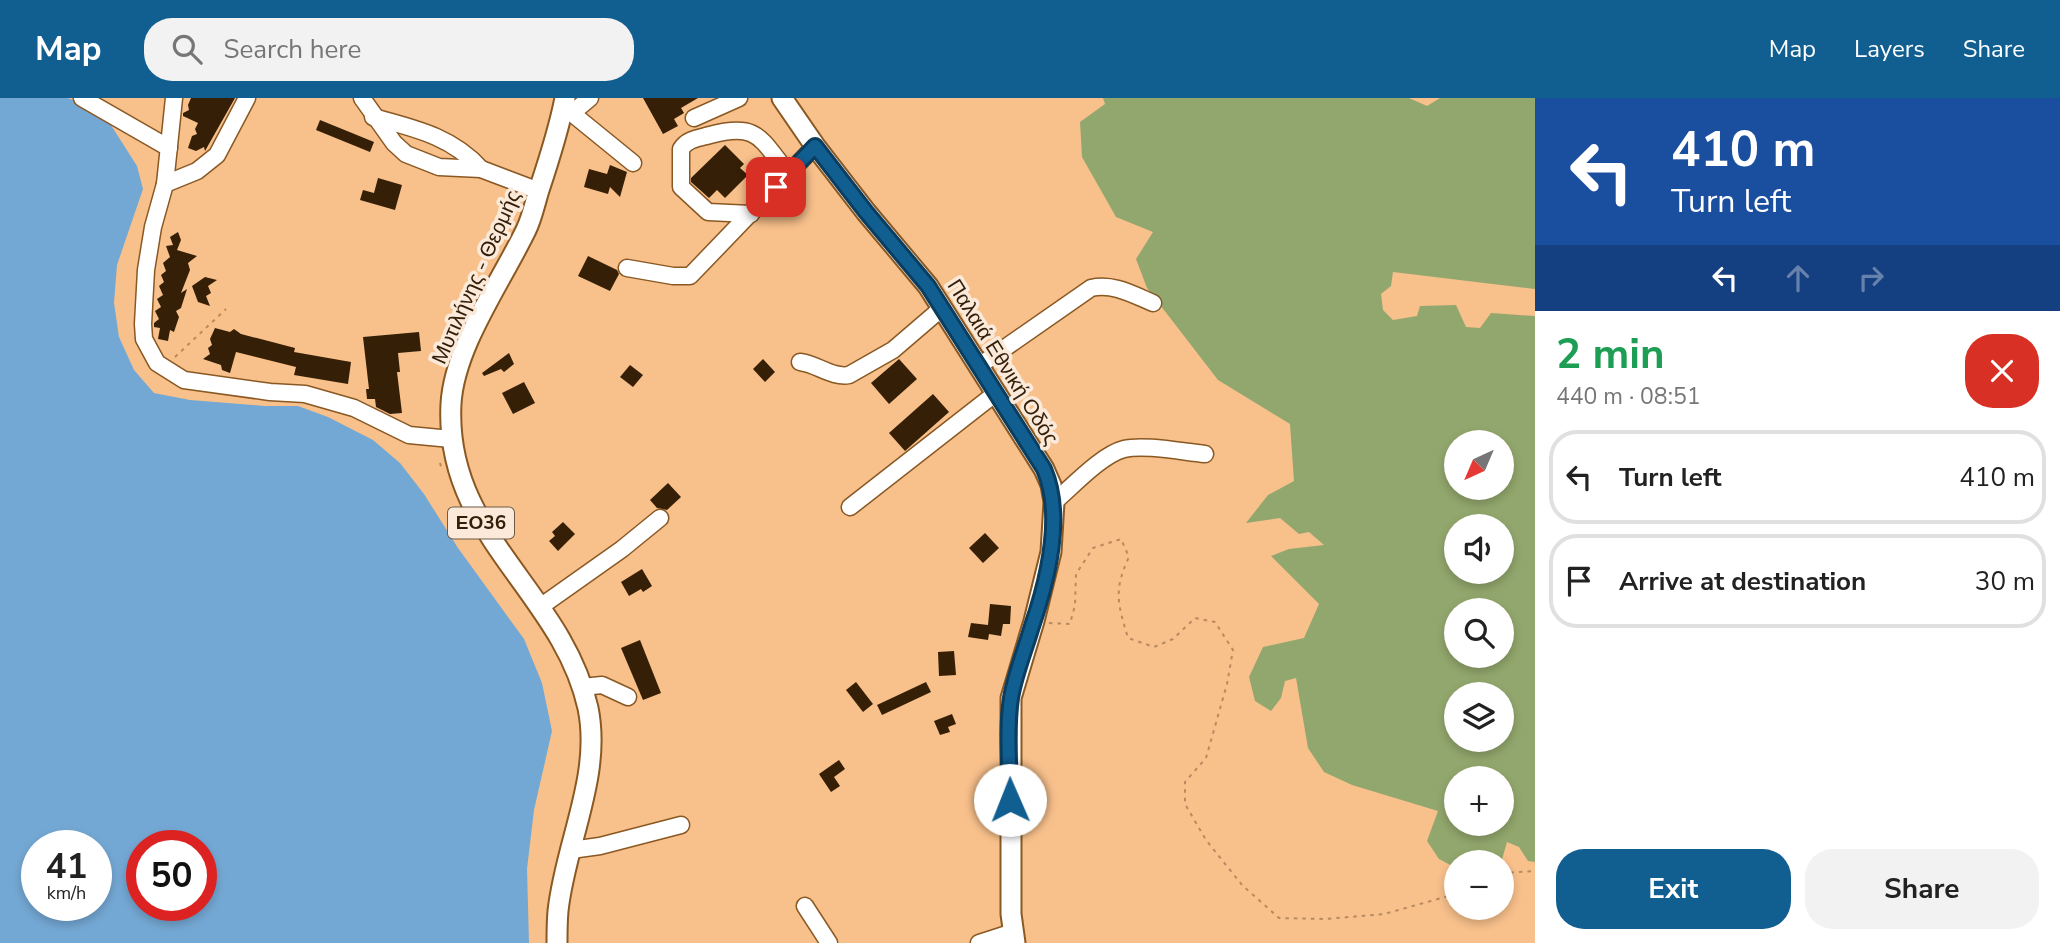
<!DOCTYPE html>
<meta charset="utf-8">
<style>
body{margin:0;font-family:"Nunito Sans",sans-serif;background:#f2f2f2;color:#222;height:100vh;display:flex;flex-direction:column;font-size:26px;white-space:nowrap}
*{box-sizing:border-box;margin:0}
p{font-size:23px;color:#767676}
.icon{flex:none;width:38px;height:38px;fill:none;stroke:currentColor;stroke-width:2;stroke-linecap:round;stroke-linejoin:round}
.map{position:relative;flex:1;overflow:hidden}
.panel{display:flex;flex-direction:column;background:#fff;width:525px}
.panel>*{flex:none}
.top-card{background:#1a4fa0;color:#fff;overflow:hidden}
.needle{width:46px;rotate:224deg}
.fabs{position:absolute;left:1444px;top:332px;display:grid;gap:14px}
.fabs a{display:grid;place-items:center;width:70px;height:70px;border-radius:50%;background:#fff;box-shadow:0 4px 10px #0003;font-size:35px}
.speed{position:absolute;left:21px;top:732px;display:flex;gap:14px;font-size:35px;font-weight:700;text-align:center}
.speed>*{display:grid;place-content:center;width:91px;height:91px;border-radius:50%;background:#fff;box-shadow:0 4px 10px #0003;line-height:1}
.speed small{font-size:18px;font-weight:400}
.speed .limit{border:10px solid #d22;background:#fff;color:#111}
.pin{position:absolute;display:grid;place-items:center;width:60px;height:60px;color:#fff;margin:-30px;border-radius:14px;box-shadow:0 4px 10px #0006}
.me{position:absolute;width:77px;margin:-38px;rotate:359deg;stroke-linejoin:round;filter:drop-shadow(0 0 5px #0008)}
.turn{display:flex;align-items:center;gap:24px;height:147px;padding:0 21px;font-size:32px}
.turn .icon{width:91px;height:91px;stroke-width:2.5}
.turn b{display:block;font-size:49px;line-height:60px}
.lanes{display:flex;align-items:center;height:66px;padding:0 21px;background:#0003;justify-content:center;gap:35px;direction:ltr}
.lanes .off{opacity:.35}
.round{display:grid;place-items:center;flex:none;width:74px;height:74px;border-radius:28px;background:#f2f2f2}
.head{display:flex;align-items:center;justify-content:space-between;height:119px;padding:0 21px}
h1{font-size:42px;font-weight:700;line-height:52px;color:#1e9e55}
.primary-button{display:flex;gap:14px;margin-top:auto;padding:14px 21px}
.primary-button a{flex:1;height:80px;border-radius:28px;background:#115e91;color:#fff;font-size:28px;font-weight:700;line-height:80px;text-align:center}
.primary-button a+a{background:#f2f2f2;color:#222}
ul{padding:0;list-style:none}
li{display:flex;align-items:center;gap:21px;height:94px;margin:0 14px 10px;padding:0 7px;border:4px solid #e0e0e0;border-radius:28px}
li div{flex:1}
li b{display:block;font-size:26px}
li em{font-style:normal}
header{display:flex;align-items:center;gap:42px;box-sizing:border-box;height:98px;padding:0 35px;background:#115e91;color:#fff}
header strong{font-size:33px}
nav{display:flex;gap:38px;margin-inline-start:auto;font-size:24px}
.search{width:490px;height:63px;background:#f2f2f2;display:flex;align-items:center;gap:18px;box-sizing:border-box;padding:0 24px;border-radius:28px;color:#767676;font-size:26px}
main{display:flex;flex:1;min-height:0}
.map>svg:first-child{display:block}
.forest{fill:#92a76d;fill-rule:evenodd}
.water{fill:#74a8d4;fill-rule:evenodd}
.building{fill:#361f07}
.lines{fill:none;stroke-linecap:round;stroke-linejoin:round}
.minor-casing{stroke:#895823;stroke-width:19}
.major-casing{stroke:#895823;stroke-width:23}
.path{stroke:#b78a60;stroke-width:2;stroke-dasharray:3.5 5;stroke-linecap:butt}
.minor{stroke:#fff;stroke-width:16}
.major{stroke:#fff;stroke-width:19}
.route-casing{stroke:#0b3d5e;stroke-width:18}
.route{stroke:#115e91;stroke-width:12}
.labels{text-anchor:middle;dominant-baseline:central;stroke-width:7;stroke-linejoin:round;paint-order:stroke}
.shield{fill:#fbeada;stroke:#6f5b47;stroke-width:2}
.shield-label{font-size:19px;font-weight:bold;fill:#331e08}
.street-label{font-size:21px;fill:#331e08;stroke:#fbeada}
</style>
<header>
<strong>Map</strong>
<div class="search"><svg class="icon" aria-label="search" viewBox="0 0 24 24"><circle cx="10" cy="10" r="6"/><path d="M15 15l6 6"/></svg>Search here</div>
<nav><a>Map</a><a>Layers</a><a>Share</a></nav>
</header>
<main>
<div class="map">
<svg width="1535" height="845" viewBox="0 0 1535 845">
<rect width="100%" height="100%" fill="#f8c08b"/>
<path class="forest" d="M 1103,0 L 1409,0 L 1427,8 L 1440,0 L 1535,0 L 1535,191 L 1393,174 L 1391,188 L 1381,196 L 1383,212 L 1393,222 L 1417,218 L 1420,208 L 1456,207 L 1466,229 L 1480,230 L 1491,215 L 1535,218 L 1535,764 L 1528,763 L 1519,749 L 1507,744 L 1501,765 L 1456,765 L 1456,770 L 1439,761 L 1427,743 L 1438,713 L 1352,687 L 1324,674 L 1308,650 L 1296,580 L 1285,583 L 1281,600 L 1271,613 L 1255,603 L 1249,579 L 1263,549 L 1304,540 L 1319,506 L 1271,458 L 1289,451 L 1324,447 L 1309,434 L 1299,436 L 1280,420 L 1246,425 L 1268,397 L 1294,383 L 1290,326 L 1218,282 L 1147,190 L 1136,161 L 1153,134 L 1116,119 L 1082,59 L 1080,24 L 1105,6 ZM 1456,345 L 1502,345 L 1502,390 L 1456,390 ZM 1456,429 L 1502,429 L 1502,474 L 1456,474 ZM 1456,513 L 1502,513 L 1502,558 L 1456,558 ZM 1456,597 L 1502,597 L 1502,642 L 1456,642 ZM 1456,681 L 1502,681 L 1502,726 L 1456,726 Z"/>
<path class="water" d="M 0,0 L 68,0 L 86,7 L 109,24 L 137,68 L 143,91 L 117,167 L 114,205 L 119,239 L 134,272 L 154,295 L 190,302 L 265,308 L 298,308 L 328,319 L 373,342 L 400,365 L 424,396 L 458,450 L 524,541 L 542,585 L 552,633 L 534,712 L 527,771 L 529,845 L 0,845 ZM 37,747 L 96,747 L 96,807 L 37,807 ZM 142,747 L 201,747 L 201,807 L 142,807 Z"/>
<g class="building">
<polygon points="191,0 235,0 205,53 204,49 196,53 188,50 192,38 197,36 195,31 198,25 183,18 183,15 189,12 188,7"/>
<polygon points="643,0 698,0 681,10 684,15 674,21 678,28 663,36"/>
<polygon points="320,22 374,44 370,54 316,32"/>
<polygon points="725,47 744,66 740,70 748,77 725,100 717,92 709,100 691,84 691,80"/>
<polygon points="610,67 627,74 620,99 610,89 608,96 584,89 589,71 607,76"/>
<polygon points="378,80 402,87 395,112 360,102 363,92 374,95"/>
<polygon points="178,134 181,142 177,152 197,158 188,165 190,172 181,195 187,191 181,210 176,213 179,219 174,234 170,232 168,243 158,241 160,230 154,229 154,225 159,221 155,213 161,209 157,201 163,197 159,188 164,184 161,177 166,173 163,165 170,159 166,148 173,147 170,139"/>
<polygon points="588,158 617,172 619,176 610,193 578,178"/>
<polygon points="205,179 217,182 208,188 211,195 206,198 210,208 198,204 192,188"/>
<polygon points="215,230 230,234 234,231 241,236 295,250 294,254 351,264 348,286 294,277 296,269 236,254 230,275 222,272 221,267 203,261 210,256 208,250 212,247 210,241"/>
<polygon points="419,234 421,253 398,255 400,274 397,274 402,315 390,316 376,309 375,301 367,301 366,291 369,291 363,239"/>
<polygon points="509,255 514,266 504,274 501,271 484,278 482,275"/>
<polygon points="763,261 775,274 765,284 753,271"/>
<polygon points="899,261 917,281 889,306 871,285"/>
<polygon points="630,267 643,277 633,289 620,279"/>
<polygon points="524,284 535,305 513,316 502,295"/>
<polygon points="933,296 949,314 905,353 889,335"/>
<polygon points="668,385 681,399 667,412 657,410 650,402"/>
<polygon points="563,424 575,436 558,453 549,443 555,438 552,434"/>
<polygon points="985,435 999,450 983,465 969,450"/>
<polygon points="642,471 652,488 643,494 641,491 629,498 621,484"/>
<polygon points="990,506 1011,508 1010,526 1003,526 1001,538 989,536 988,542 968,539 971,525 988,527"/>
<polygon points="640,542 661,595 643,602 621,550"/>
<polygon points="954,553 956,577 939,578 938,554"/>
<polygon points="856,584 873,606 863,614 846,592"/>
<polygon points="926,584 931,594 882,617 877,607"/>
<polygon points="952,616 956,626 948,629 950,634 940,637 934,623"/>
<polygon points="839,662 845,671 834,679 840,688 831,694 819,676"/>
</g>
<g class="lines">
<defs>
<g id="minor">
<polyline points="82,0 169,50"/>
<polyline points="247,0 217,57 197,73 165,86 153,129 146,172 143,226 144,241 157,265 184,282 270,294 305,296 354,310 409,337 451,341"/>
<polyline points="362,0 394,45 406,56 439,69 481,71 539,93"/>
<polyline points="563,8 633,65"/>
<polyline points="572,15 590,0"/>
<path d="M 373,19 C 413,30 452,38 481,71"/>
<polyline points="694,20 739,0"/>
<polyline points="165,86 174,0"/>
<path d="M 751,116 L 708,114 L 681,89 L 681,51 C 687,41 699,40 710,37 C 759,24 760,41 789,76"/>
<polyline points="627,170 673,178 690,178 815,48"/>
<path d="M 800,264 C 817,266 832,280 849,277 L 893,252 L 942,210"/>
<path d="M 979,268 L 1091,190 C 1113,185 1132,196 1153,205"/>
<path d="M 1054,404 C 1072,389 1101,357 1124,351 C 1144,346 1183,354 1205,356"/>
<polyline points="850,409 996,295"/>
<polyline points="540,509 622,451 660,420"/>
<polyline points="582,589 602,587 628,599"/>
<polyline points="571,752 600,748 681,727"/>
<polyline points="805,808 829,845"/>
<polyline points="979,845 1013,834"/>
</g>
<g id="major">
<polyline points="782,0 815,48 866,114 928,188 1044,371 1051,387 1054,404 1051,454 1034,523 1011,600 1011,816 1015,845"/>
<path d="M 557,845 C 557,834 557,824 558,813 C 565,746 602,678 588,610 C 562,493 444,437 451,306 C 454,249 501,184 526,132 C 532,120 535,105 539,92 C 549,62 559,31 565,0"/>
</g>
</defs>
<use href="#minor" class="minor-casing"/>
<use href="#major" class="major-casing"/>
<g class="path">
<polyline points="175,259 226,211"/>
<polyline points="440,365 442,372"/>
<path d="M 1049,525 L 1070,526 L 1075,507 L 1076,476 L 1093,450 L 1121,441 L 1129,459 C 1113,493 1118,506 1128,540 L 1154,549 L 1173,541 L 1195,520 L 1215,524 L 1233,552 L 1227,586 L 1206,660 L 1185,684 L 1185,706 L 1206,742 L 1242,787 L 1279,820 L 1326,821 L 1384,816 L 1456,796"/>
<polyline points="1502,775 1535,773"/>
</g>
<use href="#minor" class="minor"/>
<use href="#major" class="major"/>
</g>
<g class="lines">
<defs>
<path id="route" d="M 776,89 L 815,48 L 866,114 L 928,188 L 1044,371 C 1064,418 1048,481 1032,528 C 1025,552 1015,576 1011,600 C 1006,633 1010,669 1010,702"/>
</defs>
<use href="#route" class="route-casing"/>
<use href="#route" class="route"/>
</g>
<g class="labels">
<rect class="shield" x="448" y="409.5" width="66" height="31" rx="5"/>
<g class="shield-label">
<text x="481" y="425">ΕΟ36</text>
</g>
<g class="street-label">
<text transform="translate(476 179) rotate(-66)">Μυτιλήνης - Θερμής</text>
<text transform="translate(1003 264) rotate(58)">Παλαιά Εθνική Οδός</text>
</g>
</g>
</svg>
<div class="fabs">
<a><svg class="needle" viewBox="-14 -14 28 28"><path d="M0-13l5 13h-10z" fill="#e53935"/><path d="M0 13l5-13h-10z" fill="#767676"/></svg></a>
<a><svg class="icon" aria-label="sound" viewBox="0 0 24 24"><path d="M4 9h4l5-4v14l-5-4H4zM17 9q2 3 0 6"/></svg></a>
<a><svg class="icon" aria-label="search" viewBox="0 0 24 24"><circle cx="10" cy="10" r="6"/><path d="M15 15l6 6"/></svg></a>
<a><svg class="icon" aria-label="layers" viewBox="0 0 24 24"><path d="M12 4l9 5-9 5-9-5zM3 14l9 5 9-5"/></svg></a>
<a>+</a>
<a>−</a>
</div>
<div class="speed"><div>41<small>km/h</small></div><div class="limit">50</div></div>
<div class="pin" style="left:776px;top:89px;background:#d93025"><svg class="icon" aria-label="arrive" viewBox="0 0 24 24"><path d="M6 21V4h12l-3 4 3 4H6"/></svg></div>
<svg class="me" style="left:1010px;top:702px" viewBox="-20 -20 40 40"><circle r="19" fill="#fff"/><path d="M0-13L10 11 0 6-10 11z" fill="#115e91"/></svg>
</div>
<section class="panel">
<div class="top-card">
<div class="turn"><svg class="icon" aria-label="left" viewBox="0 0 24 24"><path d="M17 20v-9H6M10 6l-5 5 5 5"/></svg><div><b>410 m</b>Turn left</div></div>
<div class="lanes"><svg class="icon" aria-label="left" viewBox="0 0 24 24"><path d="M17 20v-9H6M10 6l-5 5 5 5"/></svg><svg class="icon off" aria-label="ahead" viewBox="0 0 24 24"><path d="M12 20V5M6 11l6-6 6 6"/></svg><svg class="icon off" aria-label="right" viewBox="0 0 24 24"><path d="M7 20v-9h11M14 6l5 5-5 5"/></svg></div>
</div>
<div class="head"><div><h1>2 min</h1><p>440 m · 08:51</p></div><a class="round" style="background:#d93025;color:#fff"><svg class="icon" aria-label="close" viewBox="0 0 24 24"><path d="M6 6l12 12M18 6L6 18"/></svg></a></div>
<ul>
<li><svg class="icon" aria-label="left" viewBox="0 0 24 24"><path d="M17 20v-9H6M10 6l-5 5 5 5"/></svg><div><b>Turn left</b></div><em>410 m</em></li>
<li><svg class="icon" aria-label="arrive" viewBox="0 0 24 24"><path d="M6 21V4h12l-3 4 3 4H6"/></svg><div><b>Arrive at destination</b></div><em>30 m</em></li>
</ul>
<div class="primary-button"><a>Exit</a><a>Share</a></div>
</section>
</main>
